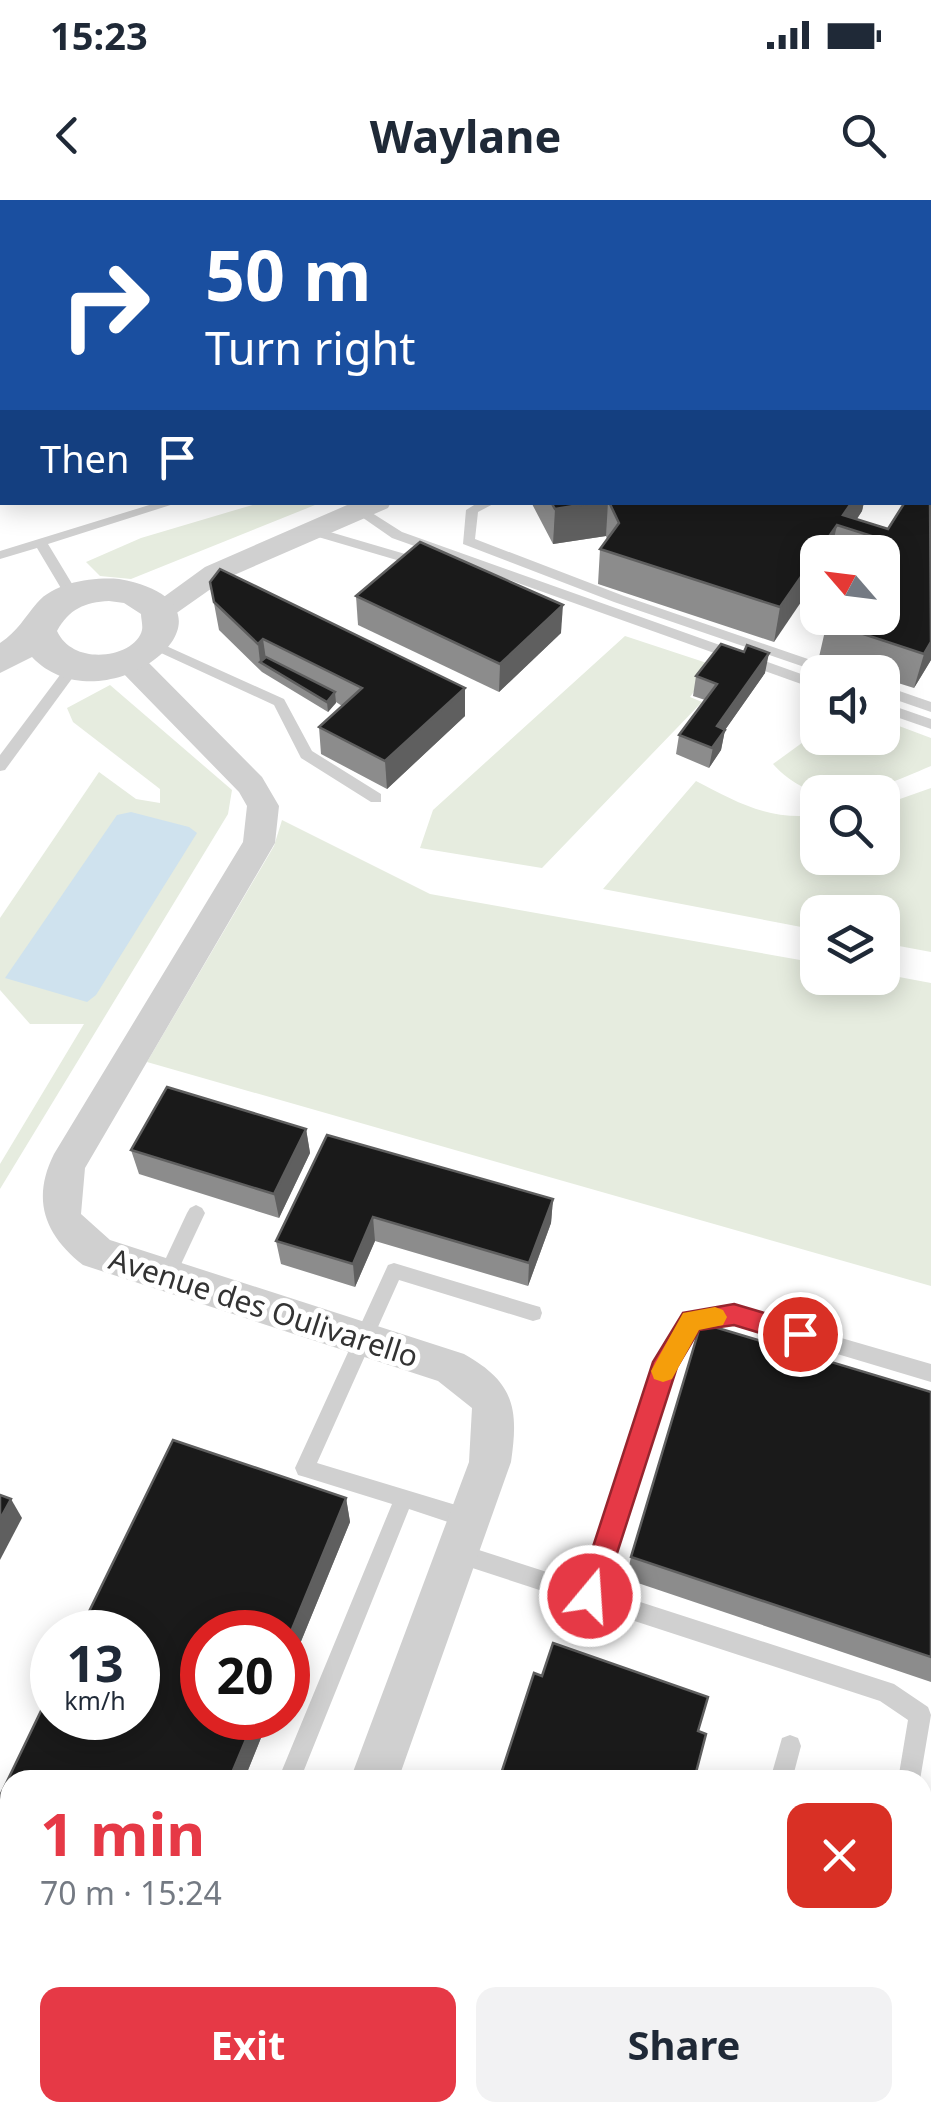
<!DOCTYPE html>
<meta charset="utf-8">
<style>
body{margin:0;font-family:"Noto Sans",sans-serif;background:#f2f2f3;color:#1f2937;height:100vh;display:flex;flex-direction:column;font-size:38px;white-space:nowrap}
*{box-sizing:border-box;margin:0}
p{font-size:32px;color:#747a83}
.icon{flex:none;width:55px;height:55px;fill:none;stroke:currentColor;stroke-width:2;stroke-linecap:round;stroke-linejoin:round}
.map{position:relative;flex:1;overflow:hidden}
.panel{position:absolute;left:0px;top:1570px;width:932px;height:352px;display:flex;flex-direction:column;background:#fff;border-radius:30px 30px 0 0;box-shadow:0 5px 25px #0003}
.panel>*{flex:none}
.guide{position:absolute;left:0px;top:0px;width:932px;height:305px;box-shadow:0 5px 25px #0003;background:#1a4fa0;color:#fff;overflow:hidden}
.needle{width:65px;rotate:298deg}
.controls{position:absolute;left:800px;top:335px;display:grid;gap:20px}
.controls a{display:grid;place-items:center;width:100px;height:100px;border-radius:20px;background:#fff;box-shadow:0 5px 25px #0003;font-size:50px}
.speed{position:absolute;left:30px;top:1410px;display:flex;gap:20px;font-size:50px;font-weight:700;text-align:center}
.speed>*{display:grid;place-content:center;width:130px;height:130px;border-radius:50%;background:#fff;box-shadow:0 5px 25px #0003;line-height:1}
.speed small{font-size:25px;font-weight:400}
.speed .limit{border:15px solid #d22;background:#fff;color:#111}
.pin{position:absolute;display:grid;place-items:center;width:85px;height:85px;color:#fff;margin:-42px;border:5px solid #fff;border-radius:50%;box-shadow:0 2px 10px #0007}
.me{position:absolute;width:110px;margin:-55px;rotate:18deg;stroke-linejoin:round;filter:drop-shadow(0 0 8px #0008)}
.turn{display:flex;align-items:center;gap:35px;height:210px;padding:0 40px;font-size:45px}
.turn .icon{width:130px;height:130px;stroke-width:2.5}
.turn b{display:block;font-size:70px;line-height:85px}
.then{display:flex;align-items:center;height:95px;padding:0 40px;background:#0003;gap:20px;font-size:38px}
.round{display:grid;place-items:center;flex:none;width:105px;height:105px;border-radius:20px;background:#f2f2f3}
.overview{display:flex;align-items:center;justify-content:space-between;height:170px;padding:0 40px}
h1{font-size:60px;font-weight:700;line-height:75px;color:#e63946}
.cta{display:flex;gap:20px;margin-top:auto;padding:20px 40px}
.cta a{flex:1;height:115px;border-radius:20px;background:#e63946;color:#fff;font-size:40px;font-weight:700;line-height:115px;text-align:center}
.cta a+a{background:#f2f2f3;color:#1f2937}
.status{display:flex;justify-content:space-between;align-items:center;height:70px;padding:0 50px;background:#fff;direction:ltr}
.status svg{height:28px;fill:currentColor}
header{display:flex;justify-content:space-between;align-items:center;height:130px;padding:0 40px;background:#fff;font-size:45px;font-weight:700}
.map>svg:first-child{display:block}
.green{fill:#e6ecdf}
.water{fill:#cfe2ee}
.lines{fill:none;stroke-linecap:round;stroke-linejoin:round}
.service{fill:#d0d0d0;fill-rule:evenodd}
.minor{fill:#d0d0d0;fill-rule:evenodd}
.tertiary{fill:#d0d0d0;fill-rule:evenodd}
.wall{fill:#8c8c8c}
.shaded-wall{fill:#5f5f5f}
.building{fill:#1a1a1a;stroke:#5f5f5f;stroke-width:2.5}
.route{fill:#e63946;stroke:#96252e;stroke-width:2.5}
.slow{fill:#f59e0b}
.labels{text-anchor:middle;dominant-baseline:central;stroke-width:10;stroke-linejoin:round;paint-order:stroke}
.street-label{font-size:30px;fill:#333;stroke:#fff}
</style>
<div class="status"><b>15:23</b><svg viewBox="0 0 49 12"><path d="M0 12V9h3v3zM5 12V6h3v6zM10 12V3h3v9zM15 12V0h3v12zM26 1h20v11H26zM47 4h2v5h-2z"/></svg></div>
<header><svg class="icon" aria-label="back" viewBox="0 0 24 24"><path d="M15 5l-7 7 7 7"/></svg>Waylane<svg class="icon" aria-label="search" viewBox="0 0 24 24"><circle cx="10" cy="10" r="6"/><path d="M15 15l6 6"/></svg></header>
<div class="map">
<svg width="931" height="1921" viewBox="0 0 931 1921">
<rect width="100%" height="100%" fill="#fff"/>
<g class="green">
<polygon points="259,303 320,303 131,379 100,376 86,362 141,338"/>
<polygon points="625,436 713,465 690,497 702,502 542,668 420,648 433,610"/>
<polygon points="110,485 232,590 228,614 0,989 0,964 84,824 30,824 0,790 0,718 99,572 136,599 160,603 160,589 73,522 67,508"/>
<path d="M 883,520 L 931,538 L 931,566 C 874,590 820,616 773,564 L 817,532 L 818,538 L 882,538 Z"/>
<path d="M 696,581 C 736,602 770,621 817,615 L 818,658 L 882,658 L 883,605 L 931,588 L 931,752 L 883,743 L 882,712 L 818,712 L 817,730 L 603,689 Z"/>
<polygon points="282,620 430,694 817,763 818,778 882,778 883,774 931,783 931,1086 147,862 274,646"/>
</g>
<polygon class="water" points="131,612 189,627 197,633 96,795 87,802 5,778 117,615"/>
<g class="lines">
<g class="service">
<polygon points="405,0 418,0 419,2 407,2"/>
<rect x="930" y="267" width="1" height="9"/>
<polygon points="159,302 180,302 48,344 80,397 78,400 68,400 37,348 0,359 0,351"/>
<polygon points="479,302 497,302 478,312 475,339 624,396 837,469 839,472 819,472 614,402 463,344 466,310"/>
<polygon points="361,306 402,332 818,480 818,490 392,338 356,313 355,310"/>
<polygon points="313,327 429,361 431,364 424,368 308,334 307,331"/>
<polygon points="153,440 284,499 312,551 381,594 381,602 371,602 301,558 274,505 148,447 146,444"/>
<polygon points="74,461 79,463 79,469 5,570 0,571 0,555 69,463"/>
<polygon points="882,485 931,502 931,512 882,495"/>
<polygon points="882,502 931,519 931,529 882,512"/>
<polygon points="196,1005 202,1008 205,1013 176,1075 173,1081 167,1083 161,1081 158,1075 187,1013 190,1008"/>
<polygon points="394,1063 533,1105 540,1107 542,1113 540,1119 533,1121 399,1080 317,1263 469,1309 476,1312 479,1319 476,1326 469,1329 409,1309 300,1580 278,1580 392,1304 305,1277 298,1275 295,1268 388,1065"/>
<polygon points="734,1107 931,1164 931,1182 734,1123 698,1128 674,1165 603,1390 894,1484 928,1507 931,1515 920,1580 898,1580 908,1520 880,1501 457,1363 450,1360 447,1353 450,1346 457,1343 584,1384 657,1162 685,1115"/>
<polygon points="790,1535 798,1538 801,1546 792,1580 770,1580 782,1538"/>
<polygon points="922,1876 931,1879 931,1903 922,1900"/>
<polygon points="686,1912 710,1912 707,1921 683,1921"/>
</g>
<g class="minor">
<polygon points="0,55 2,56 2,71 0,71"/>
<polygon points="931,101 931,116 930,116 930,101"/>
<polygon points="354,302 391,302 388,308 225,379 168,419 148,419 143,412 205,367"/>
<path d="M 129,451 L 140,454 L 262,577 L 279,606 L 275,643 L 85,968 L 81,1014 L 110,1040 L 464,1154 C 514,1182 519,1208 511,1262 L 398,1580 L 350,1580 L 469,1262 L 472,1208 L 438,1181 L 83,1065 C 45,1035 31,1000 54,954 L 243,642 L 247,606 L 239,592 L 118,468 L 114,461 L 118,454 Z"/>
<polygon points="132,1912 186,1912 182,1921 129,1921"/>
<polygon points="374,1912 443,1912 446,1921 378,1921"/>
</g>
<path class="tertiary" d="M 119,379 C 266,406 105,534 32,457 L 0,473 L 0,443 C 18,431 24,418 37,403 C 55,382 93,377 119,379 ZM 109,401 L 124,403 L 141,414 C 141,419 143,425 142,430 C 136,457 74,468 57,431 C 69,409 85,402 109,401 Z"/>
</g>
<g class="wall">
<polygon points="531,302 864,302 862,311 857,319 888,329 931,460 914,488 882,478 882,472 867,472 819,457 827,422 882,352 818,352 774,442 598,384 600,349 607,339 606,336 553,344"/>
<polygon points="210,382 465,488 465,516 387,589 321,554 319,527 342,506 336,502 328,512 262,472 219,430"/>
<polygon points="356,396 561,433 499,492 358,425"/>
<polygon points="765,473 725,530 721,550 709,568 676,554 679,535 705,500 693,496 696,476"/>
<polygon points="306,929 310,953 279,1018 139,974 131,950"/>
<polygon points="327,935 553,999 551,1023 528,1086 375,1041 355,1087 281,1064 276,1041"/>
<polygon points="931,1192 931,1482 626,1379 631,1357"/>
<polygon points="173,1240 346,1298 350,1322 288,1473 288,1432 202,1432 202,1518 269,1518 244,1580 10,1580 10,1677 0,1673 0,1596 52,1488 52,1518 138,1518 138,1432 79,1432"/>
<polygon points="931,1612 931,1853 922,1849 922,1658"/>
</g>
<g class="shaded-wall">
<polygon points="110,0 164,0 164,1 163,2 110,2"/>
<polygon points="200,0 256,0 256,2 196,2 196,1"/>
<polygon points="644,0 682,0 682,2 634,2"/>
<polygon points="697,0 720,0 720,2 688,2"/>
<polygon points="2,236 2,274 0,274 0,237"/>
<polygon points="598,302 608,302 606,336 553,344 555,309"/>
<polygon points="852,302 864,302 862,311 850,329 843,315"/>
<polygon points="837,325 831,352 818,352"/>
<polygon points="818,353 818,377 774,442 780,407"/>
<polygon points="563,405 561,433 499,492 500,464"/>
<polygon points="263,439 267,466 260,462 258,444"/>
<polygon points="931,442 931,460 914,488 924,454"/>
<polygon points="769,453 765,473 725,530 721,550 709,568 717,526"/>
<polygon points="465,488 465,516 387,589 385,561"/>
<polygon points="335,492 336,503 328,512 327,502"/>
<polygon points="306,929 310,953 279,1018 274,994"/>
<polygon points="553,999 551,1023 528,1086 529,1063"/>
<polygon points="373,1017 375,1041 355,1087 353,1064"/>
<polygon points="346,1298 350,1322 288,1473 288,1439"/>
<polygon points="11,1299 22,1318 0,1360 0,1319"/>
<polygon points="255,1518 269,1518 244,1580 229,1580"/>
</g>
<g class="building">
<polygon points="54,0 99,0 101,2 56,2"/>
<polygon points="107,0 145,0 142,1 144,2 109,2"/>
<polygon points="455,0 644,0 634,2 447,2"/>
<polygon points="733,0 817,0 820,2 723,2"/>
<polygon points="2,111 2,236 0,237 0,112"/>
<polygon points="930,294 931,442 924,454 827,422 830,418 882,418 882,352 873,352 881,339 837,325 780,407 600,349 619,323 609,302 852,302 843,315 888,329 905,302 930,302"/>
<polygon points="551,302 598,302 555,309"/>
<polygon points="420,342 563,405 500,464 356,396"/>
<polygon points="220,369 465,488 385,561 319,527 362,488 263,439 258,444 214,402 210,382"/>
<polygon points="721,444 744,452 747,445 769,453 717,526 725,530 712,548 679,535 717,484 696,476"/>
<polygon points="266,457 335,492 327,502 260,462"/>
<polygon points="167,887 306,929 274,994 131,950"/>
<polygon points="327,935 553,999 529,1063 373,1017 353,1064 276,1041"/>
<polygon points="701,1123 931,1192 931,1457 631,1357"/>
<polygon points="173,1240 346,1298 288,1439 288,1432 202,1432 202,1518 255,1518 229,1580 10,1580 10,1669 0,1665 0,1596 52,1488 52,1518 138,1518 138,1432 79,1432"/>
<polygon points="0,1295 11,1299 0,1319"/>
<polygon points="553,1443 708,1497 698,1531 706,1534 694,1580 499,1580 534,1473 542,1476"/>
<polygon points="931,1688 931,1838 922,1835 922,1735"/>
</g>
<polygon class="route" points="734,1104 808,1126 812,1134 808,1142 800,1145 734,1125 699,1130 677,1167 600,1406 590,1409 581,1406 577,1396 653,1162 683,1113"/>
<polygon class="slow" points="715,1107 723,1110 727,1117 723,1125 699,1130 672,1179 663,1182 654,1179 651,1171 683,1113"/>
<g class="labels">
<g class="street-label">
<text transform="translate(264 1107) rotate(18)">Avenue des Oulivarello</text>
</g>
</g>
</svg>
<div class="controls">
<a><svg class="needle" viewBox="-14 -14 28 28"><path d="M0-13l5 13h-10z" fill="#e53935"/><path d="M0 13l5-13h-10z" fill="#747a83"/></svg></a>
<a><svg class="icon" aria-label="sound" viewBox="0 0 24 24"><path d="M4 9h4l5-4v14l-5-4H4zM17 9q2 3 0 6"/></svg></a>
<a><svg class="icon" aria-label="search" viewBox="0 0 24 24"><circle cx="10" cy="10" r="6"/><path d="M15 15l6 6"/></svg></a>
<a><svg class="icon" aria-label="layers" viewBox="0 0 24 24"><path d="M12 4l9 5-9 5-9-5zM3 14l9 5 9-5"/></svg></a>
</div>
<div class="speed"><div>13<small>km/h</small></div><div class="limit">20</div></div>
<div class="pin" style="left:800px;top:1134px;background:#d93025"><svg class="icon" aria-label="arrive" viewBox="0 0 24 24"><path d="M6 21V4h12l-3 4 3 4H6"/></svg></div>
<svg class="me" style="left:590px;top:1396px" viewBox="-20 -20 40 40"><circle r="17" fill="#e63946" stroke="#fff" stroke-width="3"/><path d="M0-11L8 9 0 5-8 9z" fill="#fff"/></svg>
<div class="guide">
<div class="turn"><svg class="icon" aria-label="right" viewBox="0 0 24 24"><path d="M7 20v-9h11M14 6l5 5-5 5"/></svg><div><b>50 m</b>Turn right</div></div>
<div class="then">Then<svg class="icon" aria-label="arrive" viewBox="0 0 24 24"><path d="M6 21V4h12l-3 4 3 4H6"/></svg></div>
</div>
<section class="panel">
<div class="overview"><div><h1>1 min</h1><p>70 m · 15:24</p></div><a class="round" style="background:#d93025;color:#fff"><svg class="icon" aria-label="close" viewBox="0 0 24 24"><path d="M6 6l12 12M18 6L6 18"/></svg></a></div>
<div class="cta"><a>Exit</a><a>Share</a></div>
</section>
</div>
